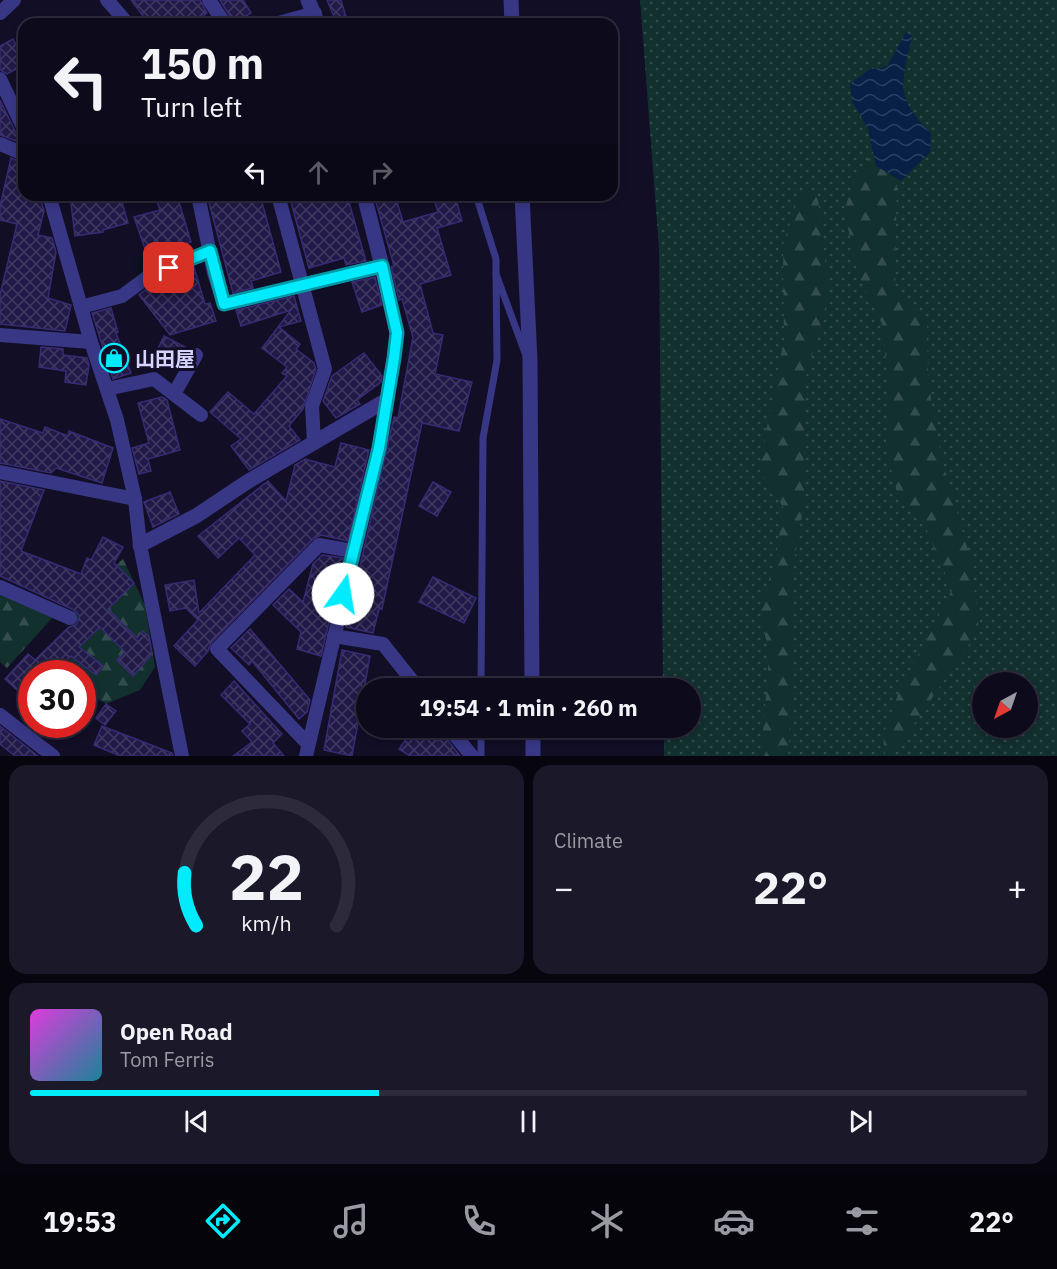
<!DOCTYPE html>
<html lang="en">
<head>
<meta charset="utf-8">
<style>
	body { margin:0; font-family:"IBM Plex Sans","Noto Sans JP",sans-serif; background:#1b1829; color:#f1f3f6; height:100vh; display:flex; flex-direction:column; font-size:22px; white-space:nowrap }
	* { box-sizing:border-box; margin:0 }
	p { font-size:20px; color:#9a9aa3 }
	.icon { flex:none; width:33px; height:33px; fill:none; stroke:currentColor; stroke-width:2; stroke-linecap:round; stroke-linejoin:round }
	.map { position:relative; height:756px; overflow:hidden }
	.sheet { display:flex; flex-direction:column; gap:9px; padding:9px; background:#07060f; flex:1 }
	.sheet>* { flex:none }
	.top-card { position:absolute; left:18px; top:18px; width:600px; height:183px; border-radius:18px; box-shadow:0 3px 9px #0003,0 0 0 2px #2d2b3b; background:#0d0a1c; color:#f1f3f6; overflow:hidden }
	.needle { width:39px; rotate:220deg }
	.fabs { position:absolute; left:972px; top:672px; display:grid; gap:12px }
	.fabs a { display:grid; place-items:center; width:66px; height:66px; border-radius:50%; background:#0d0a1c; box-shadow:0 3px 9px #0003,0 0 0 2px #2d2b3b; font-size:30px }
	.speed { position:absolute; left:18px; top:660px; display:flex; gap:12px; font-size:30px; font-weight:700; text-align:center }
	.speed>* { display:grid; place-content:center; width:78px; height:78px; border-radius:50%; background:#0d0a1c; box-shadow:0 3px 9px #0003,0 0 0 2px #2d2b3b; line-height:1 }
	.speed .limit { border:9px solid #d22; background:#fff; color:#111 }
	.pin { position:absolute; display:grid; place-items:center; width:51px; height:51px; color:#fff; margin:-26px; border-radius:12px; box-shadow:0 3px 9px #0006 }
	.me { position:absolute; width:66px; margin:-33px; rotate:13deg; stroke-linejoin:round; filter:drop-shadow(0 0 4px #0008) }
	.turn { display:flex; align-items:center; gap:21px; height:126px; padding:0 24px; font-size:27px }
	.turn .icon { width:78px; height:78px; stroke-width:2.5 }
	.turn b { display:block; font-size:42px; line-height:51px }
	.lanes { display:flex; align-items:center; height:57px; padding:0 24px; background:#0003; justify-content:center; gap:30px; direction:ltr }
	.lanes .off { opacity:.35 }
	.big { font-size:45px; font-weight:800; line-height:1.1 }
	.sheet .widget { flex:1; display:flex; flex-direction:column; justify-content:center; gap:9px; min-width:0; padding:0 21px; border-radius:18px; background:#1b1829 }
	.sheet .dial { align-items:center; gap:0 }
	.dial svg { height:156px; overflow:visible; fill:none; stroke:#2d2b3b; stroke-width:7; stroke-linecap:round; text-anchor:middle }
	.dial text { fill:#f1f3f6; stroke:none }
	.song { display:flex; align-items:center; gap:18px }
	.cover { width:72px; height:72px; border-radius:9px; background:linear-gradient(135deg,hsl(300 70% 55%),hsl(190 70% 35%)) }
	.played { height:6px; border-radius:3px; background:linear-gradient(90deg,#00ecfe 35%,#2d2b3b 35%) }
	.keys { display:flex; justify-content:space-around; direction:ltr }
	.heat { display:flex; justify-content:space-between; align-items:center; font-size:33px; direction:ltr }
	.sheet .tiles { flex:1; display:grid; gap:9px; grid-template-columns:1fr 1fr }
	.widget:last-child { grid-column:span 2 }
	.trip { position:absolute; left:356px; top:678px; width:345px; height:60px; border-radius:30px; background:#0d0a1c; box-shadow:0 3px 9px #0003,0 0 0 2px #2d2b3b; font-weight:800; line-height:60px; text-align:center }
	.tabs { display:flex; height:96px; justify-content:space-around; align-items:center; background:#05040b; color:#9a9aa3 }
	.tabs .icon { width:42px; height:42px }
	.tabs .on { color:#00ecfe }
	.tabs b { font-size:27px; color:#f1f3f6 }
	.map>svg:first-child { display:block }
</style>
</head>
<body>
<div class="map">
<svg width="1057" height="756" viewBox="0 0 1057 756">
	<defs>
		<pattern id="grass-dots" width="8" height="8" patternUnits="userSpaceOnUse" patternTransform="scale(1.5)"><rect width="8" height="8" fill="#11302e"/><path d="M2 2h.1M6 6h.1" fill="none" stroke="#334d4d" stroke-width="1.8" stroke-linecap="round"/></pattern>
		<pattern id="forest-firs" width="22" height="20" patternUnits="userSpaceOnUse" patternTransform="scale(1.5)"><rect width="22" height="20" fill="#11302e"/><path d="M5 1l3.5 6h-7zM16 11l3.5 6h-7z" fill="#334d4d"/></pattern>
		<pattern id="water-waves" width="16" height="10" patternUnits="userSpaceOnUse" patternTransform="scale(1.5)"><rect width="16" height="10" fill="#082045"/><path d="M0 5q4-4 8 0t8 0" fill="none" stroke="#2b4061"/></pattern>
		<pattern id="building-cross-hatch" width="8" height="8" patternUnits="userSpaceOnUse" patternTransform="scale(1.5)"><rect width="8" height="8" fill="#211947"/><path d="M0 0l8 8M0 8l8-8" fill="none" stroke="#403a63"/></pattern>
	</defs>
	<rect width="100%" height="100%" fill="#110e26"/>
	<path fill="url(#grass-dots)" fill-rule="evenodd" d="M640,0H1057V756H664V728H690V688H663L659,248ZM982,682H1028V728H982Z"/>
	<g fill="url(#forest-firs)">
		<polygon points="873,153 897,172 895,285 927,319 928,380 941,456 971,560 979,630 892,756 885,756 883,735 899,692 952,590 925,526 894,485 886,440 890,398 882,324 858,274 844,210 857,175"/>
		<polygon points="817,191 829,294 806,377 804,504 794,561 789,752 785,756 761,756 769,657 760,606 776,558 783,507 759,469 784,339 783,244 799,196"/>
		<polygon points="123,559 145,605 155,667 140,690 106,704 83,689 82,674 69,674 74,598"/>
		<polygon points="0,592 53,617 7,668 0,662"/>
	</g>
	<path fill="url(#water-waves)" d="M906,32L912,36C902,82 894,97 931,133L930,152L901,181L876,166L868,129L852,101L850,84L870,69L887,67Z"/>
	<g fill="url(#building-cross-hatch)" stroke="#372b74" stroke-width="1.5">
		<polygon points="131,0 200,0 207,13 192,24 149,24"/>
		<polygon points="220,0 243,0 251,13 234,23"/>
		<polygon points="327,0 341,0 348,24 337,24"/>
		<polygon points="13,39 24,60 24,65 7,74 0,70 0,46"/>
		<polygon points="0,100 16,133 24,138 24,144 0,135"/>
		<polygon points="11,158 24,163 23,197 41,201 44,211 38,235 52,238 56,252 48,298 71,305 65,331 0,324 0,295 17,224 0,220 0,206"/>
		<polygon points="70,195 120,195 128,223 103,230 103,232 75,236"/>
		<polygon points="155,195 177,195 191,242 187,243 189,250 151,266 134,217 160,210"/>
		<polygon points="207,195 260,195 281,272 251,281 253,288 233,293"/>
		<polygon points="289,195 347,195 366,261 346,265 344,258 309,268"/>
		<polygon points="374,195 395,195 403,222 438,212 434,199 455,195 462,221 437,228 451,275 420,284 433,333 443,335 435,374 472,382 459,431 422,423 382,609 379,609 373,633 346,627 394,417 398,418 413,337 402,299 399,300 391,267 394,266"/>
		<polygon points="194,267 205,304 210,303 216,321 170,335 139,295 153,284"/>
		<polygon points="375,277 382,305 362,312 352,282"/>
		<polygon points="294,296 301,321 279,327 300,344 296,349 314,363 316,369 303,409 289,426 300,440 249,470 231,446 241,439 210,412 228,392 254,414 287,376 282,373 287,367 262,348 291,310 241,326 236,310"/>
		<polygon points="111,308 118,332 116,333 131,373 113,379 92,313"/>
		<polygon points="164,336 189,349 179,367 155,355"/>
		<polygon points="41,347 63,349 63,355 87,358 89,365 86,385 65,382 66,371 39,367"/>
		<polygon points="364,353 382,376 381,382 357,400 360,404 336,418 323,401 332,376"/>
		<polygon points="162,397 167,400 180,450 148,459 151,471 139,474 132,448 149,443 138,403"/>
		<polygon points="0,419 43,433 45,427 68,436 69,431 113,448 102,483 56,468 51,473 0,463"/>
		<polygon points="341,443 369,450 348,541 321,535 313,539 211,643 208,651 195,666 174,646 198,620 186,608 170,611 165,585 194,580 199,613 255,555 239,538 218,558 198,536 268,481 286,501 295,465 305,459 335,467"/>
		<polygon points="0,481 44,490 21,551 81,574 87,558 91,560 103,537 123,547 114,563 134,583 108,609 137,638 143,631 149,637 152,654 133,676 117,660 125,652 100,627 79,647 103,666 96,675 71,656 53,674 32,674 32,704 5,679 28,654 35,660 69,627 76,625 80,616 74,610 0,576"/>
		<polygon points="433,482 451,492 437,516 419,506"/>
		<polygon points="170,492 179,514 153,527 144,502"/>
		<polygon points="322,555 344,558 321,656 297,649 301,632 273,605 289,589 303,602 313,564"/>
		<polygon points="433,577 476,598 464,623 419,602"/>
		<polygon points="250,629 310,700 307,712 299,719 252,661 249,665 231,648"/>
		<polygon points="342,650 370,656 352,756 324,750"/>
		<polygon points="234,681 282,734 273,743 284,756 233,756 252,742 242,731 250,724 221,695"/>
		<polygon points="106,704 116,711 105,725 96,718"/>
		<polygon points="0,726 38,756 15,756 0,744"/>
		<polygon points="102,726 172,753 173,756 120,756 94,745"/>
		<polygon points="414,728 419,728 438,741 443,734 460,756 410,756 399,749"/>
	</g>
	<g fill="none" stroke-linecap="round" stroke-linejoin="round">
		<g stroke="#383786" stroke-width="7">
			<polyline points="476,195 496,259 496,274 525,353"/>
			<polyline points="481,688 483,438 497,360 496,274"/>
			<polyline points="481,756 481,728"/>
		</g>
		<g stroke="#383786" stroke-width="14">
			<polyline points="107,0 128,24"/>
			<polyline points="209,0 225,24"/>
			<polyline points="0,13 14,0"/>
			<polyline points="275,24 315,13"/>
			<polyline points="0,79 24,129"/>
			<polyline points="0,144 24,154"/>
			<polyline points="49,195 91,342 117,420 135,499 140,545 182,756"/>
			<polyline points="198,195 214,273 224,304 382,266 397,333 394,358 379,448 306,756"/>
			<polyline points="278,195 325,369 312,406 314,443"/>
			<polyline points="81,307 122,296 149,276 210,251"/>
			<polyline points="0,335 91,342"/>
			<polyline points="107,389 154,379 201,415"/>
			<polyline points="174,394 196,355"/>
			<polyline points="0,472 135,499"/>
			<polyline points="0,587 70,618"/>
			<polyline points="334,636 383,644 418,688"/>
			<polyline points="0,715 53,756"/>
			<polyline points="449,728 472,756"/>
			<polyline points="308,744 217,649 319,545 353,551"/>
		</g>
		<g stroke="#383786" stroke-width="15">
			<polyline points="308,0 318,24"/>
			<polyline points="511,0 512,24"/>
			<polyline points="364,195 382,266"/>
			<polyline points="522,195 530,360 532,688"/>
			<polyline points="140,545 196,516 247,482 385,401"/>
			<polyline points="533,756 533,728"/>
		</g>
	</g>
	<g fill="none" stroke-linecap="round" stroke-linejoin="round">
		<g stroke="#0099a5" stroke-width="15">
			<polyline id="route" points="169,268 210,251 224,304 382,266 397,333 394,358 379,448 343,594"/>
		</g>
		<use href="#route" stroke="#00ecfe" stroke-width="10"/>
	</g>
	<defs>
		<g id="shop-ring" transform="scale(1.5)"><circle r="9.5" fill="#110e26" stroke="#00ecfe" stroke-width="1.5"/><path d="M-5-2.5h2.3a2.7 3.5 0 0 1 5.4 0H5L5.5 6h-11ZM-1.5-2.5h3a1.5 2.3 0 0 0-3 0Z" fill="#00ecfe"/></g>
	</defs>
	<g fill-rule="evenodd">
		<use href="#shop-ring" x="114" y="358"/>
	</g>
	<g text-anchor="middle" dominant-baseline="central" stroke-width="6" stroke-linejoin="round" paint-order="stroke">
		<g font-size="20" font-weight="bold" fill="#d7d3ff" stroke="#110e26" text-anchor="start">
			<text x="135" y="358">山田屋</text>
		</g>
	</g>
</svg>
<div class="fabs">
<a><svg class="needle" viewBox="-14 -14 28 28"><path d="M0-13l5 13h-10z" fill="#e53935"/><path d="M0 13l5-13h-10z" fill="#9a9aa3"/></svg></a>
</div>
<div class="speed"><div class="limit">30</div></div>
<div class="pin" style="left:169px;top:268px;background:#d93025"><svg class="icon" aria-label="arrive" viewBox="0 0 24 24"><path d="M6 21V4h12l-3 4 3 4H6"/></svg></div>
<svg class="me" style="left:343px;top:594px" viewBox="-20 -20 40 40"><circle r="19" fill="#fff"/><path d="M0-13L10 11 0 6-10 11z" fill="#00ecfe"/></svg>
<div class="trip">19:54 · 1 min · 260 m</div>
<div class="top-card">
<div class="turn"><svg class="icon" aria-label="left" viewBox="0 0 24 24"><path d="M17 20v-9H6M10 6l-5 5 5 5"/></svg><div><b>150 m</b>Turn left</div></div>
<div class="lanes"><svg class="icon" aria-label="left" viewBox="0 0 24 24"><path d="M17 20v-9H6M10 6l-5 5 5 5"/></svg><svg class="icon off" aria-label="ahead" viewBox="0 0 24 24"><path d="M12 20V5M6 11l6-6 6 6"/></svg><svg class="icon off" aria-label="right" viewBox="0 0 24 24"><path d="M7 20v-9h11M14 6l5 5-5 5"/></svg></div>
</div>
</div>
<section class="sheet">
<div class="tiles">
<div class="widget dial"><svg viewBox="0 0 100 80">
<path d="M14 69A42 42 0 1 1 86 69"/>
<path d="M14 69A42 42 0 0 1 8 42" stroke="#00ecfe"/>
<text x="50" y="56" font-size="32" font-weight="700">22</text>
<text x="50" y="72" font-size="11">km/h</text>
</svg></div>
<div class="widget"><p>Climate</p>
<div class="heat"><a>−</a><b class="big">22°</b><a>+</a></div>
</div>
<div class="widget">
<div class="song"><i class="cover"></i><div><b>Open Road</b><p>Tom Ferris</p></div></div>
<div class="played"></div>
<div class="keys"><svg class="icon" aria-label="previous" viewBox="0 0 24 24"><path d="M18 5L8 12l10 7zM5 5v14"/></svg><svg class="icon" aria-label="pause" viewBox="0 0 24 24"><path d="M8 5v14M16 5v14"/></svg><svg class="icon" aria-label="next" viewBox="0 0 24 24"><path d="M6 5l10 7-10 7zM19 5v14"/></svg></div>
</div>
</div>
</section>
<nav class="tabs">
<b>19:53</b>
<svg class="icon on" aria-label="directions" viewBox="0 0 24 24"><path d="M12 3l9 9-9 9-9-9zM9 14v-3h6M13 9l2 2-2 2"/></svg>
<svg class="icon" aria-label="music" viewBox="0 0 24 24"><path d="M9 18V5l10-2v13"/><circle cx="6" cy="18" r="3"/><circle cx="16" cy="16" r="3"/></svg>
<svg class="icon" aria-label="phone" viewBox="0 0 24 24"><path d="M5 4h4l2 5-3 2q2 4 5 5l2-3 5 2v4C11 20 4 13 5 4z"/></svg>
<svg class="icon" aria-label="climate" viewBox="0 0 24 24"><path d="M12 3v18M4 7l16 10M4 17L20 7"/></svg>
<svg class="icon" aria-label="car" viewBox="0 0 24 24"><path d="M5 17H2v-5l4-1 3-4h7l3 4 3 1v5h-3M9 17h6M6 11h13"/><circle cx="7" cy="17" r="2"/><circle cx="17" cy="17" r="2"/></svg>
<svg class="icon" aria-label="filters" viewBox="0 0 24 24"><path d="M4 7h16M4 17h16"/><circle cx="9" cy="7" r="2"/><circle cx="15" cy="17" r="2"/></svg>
<b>22°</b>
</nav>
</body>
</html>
